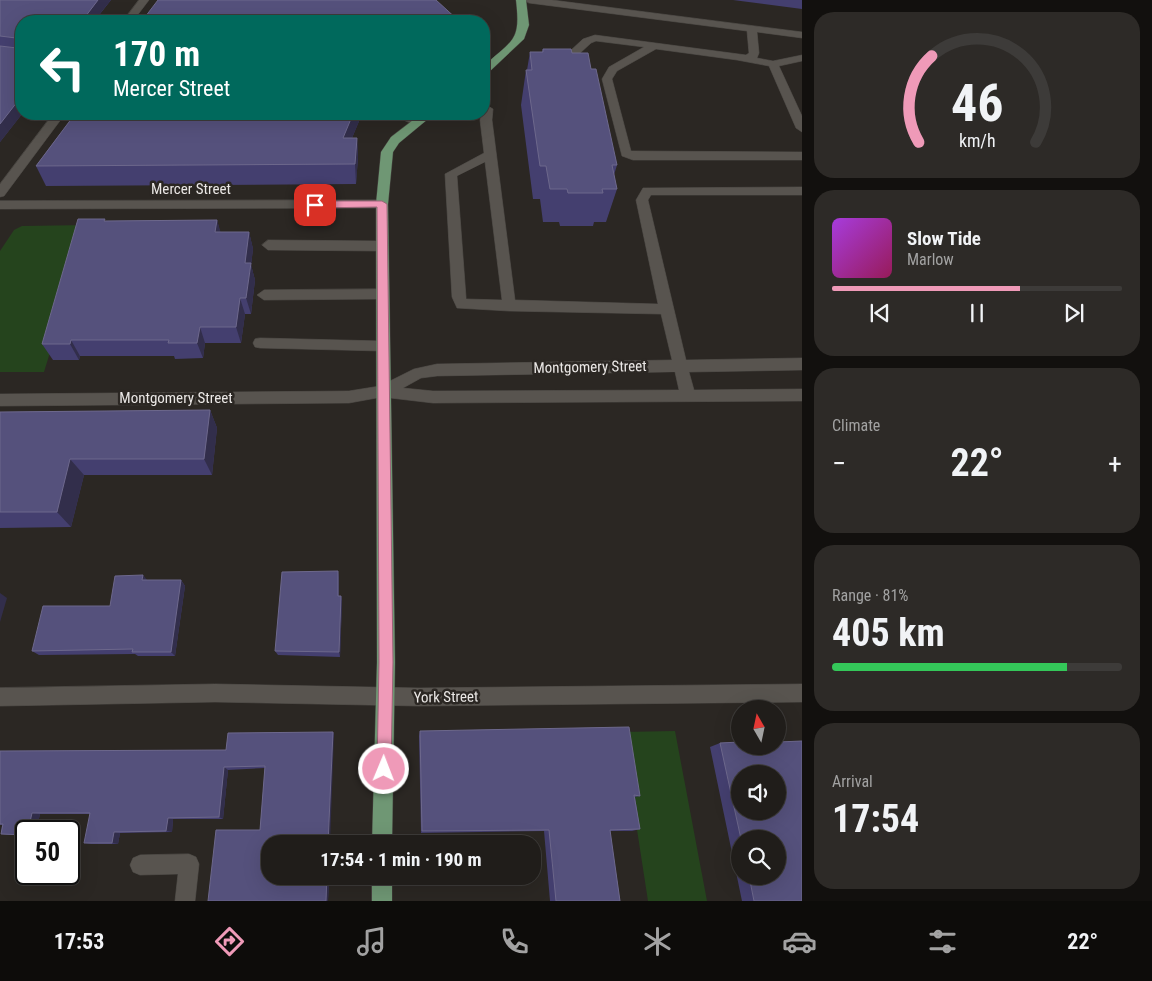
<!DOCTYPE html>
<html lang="en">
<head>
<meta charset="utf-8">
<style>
	body { margin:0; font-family:"Roboto Condensed",sans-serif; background:#2d2a27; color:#f1f3f6; height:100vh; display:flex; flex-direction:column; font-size:19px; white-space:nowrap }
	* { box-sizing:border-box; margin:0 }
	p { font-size:16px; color:#a2a2a2 }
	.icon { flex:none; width:28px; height:28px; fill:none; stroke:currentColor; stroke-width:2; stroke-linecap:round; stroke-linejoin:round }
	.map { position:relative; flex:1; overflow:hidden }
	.side { display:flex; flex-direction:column; gap:12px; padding:12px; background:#12100e; width:350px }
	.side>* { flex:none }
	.hud { position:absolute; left:15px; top:15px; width:475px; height:105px; border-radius:20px; box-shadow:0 5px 20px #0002,0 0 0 1px #3d3b39; background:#00695c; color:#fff; overflow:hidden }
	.needle { width:32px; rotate:351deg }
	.tools { position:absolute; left:731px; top:700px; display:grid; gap:10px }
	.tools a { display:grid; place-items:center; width:55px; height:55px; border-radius:50%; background:#201d1a; box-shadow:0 5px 20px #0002,0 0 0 1px #3d3b39; font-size:25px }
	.speed { position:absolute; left:15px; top:820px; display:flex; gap:10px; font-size:25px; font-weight:700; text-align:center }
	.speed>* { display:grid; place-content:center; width:65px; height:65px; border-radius:50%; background:#201d1a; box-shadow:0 5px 20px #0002,0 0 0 1px #3d3b39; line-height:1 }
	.speed .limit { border:2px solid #111; border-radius:8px; background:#fff; color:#111 }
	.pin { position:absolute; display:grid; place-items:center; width:42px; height:42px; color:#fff; margin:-21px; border-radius:10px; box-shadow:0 2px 8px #0006 }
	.me { position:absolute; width:55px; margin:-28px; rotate:1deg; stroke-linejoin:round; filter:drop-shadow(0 0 4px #0008) }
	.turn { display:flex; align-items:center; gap:18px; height:105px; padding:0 15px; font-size:22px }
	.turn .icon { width:65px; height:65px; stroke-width:2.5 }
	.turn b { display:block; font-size:35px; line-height:42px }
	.big { font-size:38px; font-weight:700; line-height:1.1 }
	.side .card { flex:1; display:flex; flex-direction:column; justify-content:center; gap:8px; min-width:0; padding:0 18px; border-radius:20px; background:#2d2a27 }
	.side .dial { align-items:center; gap:0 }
	.dial svg { height:130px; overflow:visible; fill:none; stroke:#3d3b39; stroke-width:7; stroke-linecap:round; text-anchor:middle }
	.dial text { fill:#f1f3f6; stroke:none }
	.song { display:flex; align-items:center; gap:15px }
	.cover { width:60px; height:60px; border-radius:8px; background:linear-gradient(135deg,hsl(280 70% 55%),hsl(330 70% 35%)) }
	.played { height:5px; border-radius:2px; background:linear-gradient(90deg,#ef9ab8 65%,#3d3b39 65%) }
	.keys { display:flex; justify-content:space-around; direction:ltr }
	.heat { display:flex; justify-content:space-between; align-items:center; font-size:28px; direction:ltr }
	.charge { height:8px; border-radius:4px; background:linear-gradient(90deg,#34c759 81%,#3d3b39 0) }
	.trip { position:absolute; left:261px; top:835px; width:280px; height:50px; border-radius:20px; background:#201d1a; box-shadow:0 5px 20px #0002,0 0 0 1px #3d3b39; font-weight:700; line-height:50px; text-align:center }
	.tab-bar { display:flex; height:80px; justify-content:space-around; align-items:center; background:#0d0c0a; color:#a2a2a2 }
	.tab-bar .icon { width:35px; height:35px }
	.tab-bar .on { color:#ef9ab8 }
	.tab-bar b { font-size:22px; color:#f1f3f6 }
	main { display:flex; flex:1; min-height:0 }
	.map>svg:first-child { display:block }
</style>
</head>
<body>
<main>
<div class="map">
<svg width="802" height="901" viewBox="0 0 802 901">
	<rect width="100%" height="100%" fill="#2b2723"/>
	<g fill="#25441d">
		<polygon points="89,225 44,372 0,372 0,251 14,230 22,226"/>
		<polygon points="675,731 707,901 648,901 622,732"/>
	</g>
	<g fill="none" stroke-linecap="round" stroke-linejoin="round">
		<g stroke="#474440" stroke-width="1">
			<g id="minor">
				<polygon points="139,0 149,0 133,21 123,21"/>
				<polygon points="524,0 552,0 802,32 802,38 757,32 759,53 757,58 773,61 802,55 802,61 779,66 802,116 802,132 796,128 769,66 737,60 656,49 617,71 612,79 631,151 802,152 802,160 633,160 622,156 602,79 609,67 644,47 596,41 591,43 564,68 556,68 556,64 583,39 595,35 746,55 749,53 747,31 529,3"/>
				<path d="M488,106L493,109L492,120L515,300L658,304L636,200L643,188L802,187V195H651L648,200L686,360L802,358V370L689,372L694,390L802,389V401L433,403L382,397L349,403L0,406V394L349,391L380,386L414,369L437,364L672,360L661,314L509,311L457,308L452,297L445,174L484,153L480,120L484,107ZM485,162L502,300L466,299V297L457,176ZM675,372L679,390L433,391L403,388L421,378L437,376Z"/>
				<polygon points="53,114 65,114 4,196 0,197 0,184"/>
				<polygon points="390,114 406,114 424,122 418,126"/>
				<polygon points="382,200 388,204 382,208 0,209 0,201"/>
				<polygon points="268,240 382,241 388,246 382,251 268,250 262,245"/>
				<polygon points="382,289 389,294 382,299 264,300 257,295 264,290"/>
				<polygon points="260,338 382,341 387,342 389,346 387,350 382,351 260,348 255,347 253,343 255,339"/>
				<polygon points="215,684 419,688 802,684 802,702 419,706 215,702 0,706 0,688"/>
				<polygon points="189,854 196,857 199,864 195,901 175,901 178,874 140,875 133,872 130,865 133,858 140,855"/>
			</g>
		</g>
		<g stroke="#474440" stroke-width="1">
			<g id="major">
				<path d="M516,0H526L529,25L524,39L488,73L484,74V66C513,39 521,42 516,0Z"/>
				<polygon points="421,114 434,114 399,143 393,152 388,204 395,662 392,844 372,844 377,662 376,204 381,152 391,137"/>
				<rect x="372" y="876" width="20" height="25"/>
			</g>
		</g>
		<use href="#minor" fill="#58544f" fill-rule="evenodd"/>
		<use href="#major" fill="#6f9774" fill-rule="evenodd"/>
	</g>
	<g fill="#443f6f" fill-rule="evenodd">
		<polygon points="0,0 111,0 21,114 22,114 0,142"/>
		<polygon points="733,0 802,0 802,9"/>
		<polygon points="543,49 572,53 591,69 617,165 614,175 617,189 606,222 594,222 593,226 560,226 559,222 543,222 540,199 533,199 521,105 526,70 527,70 530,52 542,52"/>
		<polygon points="75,114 362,114 352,138 357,138 358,157 356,184 46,186 36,166"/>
		<polygon points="217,220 220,232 249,232 253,249 251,265 255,280 251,314 245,314 241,343 205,343 203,358 175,359 174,356 80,356 79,360 53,360 42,344 106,221"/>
		<polygon points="210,410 217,428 212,475 84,475 71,527 0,528 0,412"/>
		<polygon points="339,577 339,596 341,596 342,601 340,657 278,655 275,651"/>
		<polygon points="147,580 181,580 185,586 175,656 138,656 135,654 39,655 32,651 110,606"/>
		<polygon points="420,731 640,796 635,797 640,829 632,831 610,831 620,901 550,901 544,831 421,833 419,736"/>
		<polygon points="333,732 334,735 270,876 329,876 328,901 208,901 260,830 265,768 228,770 223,819 173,819 172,832 120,833 118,844 91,844 84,843 90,814 40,814 36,831 26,831 26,836 1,834 2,825 0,825 0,751 226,750"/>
		<path d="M802,741V901H742L710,747L720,743L740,742V746H778V742ZM740,774H778V811H740ZM740,839H778V876H740Z"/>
	</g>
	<g fill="#322e4b">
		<polygon points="98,0 111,0 94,21 82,21"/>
		<polygon points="21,97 21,114 22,114 0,142 0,124"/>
		<polygon points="353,114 362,114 344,157 343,138"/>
		<polygon points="357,138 358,157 356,184 355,164"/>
		<polygon points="217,220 222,237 215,232"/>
		<polygon points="249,232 253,249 251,265 255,280 251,314 246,298 245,263"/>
		<polygon points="240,298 245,314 241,343 236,327"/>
		<polygon points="200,327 205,343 203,358 197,343"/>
		<polygon points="71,340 80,356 79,360 70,344"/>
		<polygon points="210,410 217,428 212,475 204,459"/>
		<polygon points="70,459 84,475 71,527 57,512"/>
		<polygon points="338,571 339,577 339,601 338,596"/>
		<polygon points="143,575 148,581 142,580"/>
		<polygon points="181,580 185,586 175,656 171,652"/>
		<polygon points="0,593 7,598 0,622"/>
		<polygon points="341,596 342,601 340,657 339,652"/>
		<polygon points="333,732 334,735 330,844 328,844"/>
		<polygon points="224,767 228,770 223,819 219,817"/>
		<polygon points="32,813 40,814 36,831 28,831"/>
		<polygon points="168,818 173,819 172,832 166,831"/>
		<polygon points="114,832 120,833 118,844 112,843"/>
		<polygon points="327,876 329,876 328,901 326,901"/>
	</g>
	<g fill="#55517c" stroke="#6d688c" fill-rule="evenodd">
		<polygon points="0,0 98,0 82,21 21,21 21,97 0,124 0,46 17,48 16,38 0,36"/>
		<polygon points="158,0 436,0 459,21 142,21"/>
		<polygon points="543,49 571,49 572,53 588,53 591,69 596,69 617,165 612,165 617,189 602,189 603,193 568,193 567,189 550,189 546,166 540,166 526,70 532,70 530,52 543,52"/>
		<polygon points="75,114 353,114 343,138 357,138 355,164 36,166"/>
		<polygon points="78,219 105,219 104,221 217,220 215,232 249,232 245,263 251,263 246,298 240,298 236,327 200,327 197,343 168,343 169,340 71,340 70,344 42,344"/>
		<polygon points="210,410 204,459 70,459 57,512 0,512 0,412"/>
		<polygon points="338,571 338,596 341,596 339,652 275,651 282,572"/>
		<polygon points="143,575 142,580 181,580 171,652 132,652 133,649 32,651 43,606 110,606 115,576"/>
		<polygon points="629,727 640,796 634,795 640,829 610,830 620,901 556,901 549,830 422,831 420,731"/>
		<polygon points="333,732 328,844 270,844 270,876 327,876 326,901 208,901 216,830 260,830 265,766 224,767 219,817 168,818 166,831 114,832 112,843 84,843 90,813 32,813 28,831 26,831 26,835 1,834 3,824 0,824 0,751 226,750 228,733"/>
		<path d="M802,741V901H754L749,876H778V839H741L720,743L740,742V746H778V742ZM740,774H778V811H740Z"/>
	</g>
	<polygon fill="#ef9ab8" stroke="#9b6478" points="315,201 382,201 387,204 393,662 391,769 389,774 384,776 379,774 377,769 379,662 377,207 315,208 311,205"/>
	<g text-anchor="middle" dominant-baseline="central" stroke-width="5" stroke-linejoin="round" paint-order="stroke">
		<g font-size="15" fill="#eae7e5" stroke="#2b2723">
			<text x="191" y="189">Mercer Street</text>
			<text transform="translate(590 367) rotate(-1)">Montgomery Street</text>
			<text x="176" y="398">Montgomery Street</text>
			<text transform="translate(446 697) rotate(-1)">York Street</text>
		</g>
	</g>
</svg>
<div class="tools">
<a><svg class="needle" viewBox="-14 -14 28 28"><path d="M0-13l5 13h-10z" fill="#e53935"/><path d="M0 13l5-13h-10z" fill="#a2a2a2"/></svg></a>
<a><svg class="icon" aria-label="sound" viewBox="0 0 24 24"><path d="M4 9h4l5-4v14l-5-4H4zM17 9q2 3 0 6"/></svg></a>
<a><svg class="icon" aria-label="search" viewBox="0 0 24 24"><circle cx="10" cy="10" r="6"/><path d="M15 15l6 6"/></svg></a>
</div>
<div class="speed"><div class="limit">50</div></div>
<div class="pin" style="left:315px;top:205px;background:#d93025"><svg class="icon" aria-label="arrive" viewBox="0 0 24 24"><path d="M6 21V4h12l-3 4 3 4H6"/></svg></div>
<svg class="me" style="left:384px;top:769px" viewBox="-20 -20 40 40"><circle r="17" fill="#ef9ab8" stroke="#fff" stroke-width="3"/><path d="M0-11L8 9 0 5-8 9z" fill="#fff"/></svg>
<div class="trip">17:54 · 1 min · 190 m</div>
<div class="hud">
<div class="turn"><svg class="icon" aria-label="left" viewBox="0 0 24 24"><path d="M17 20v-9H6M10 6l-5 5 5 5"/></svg><div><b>170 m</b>Mercer Street</div></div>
</div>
</div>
<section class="side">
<div class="card dial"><svg viewBox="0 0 100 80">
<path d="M14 69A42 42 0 1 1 86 69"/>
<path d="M14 69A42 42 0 0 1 22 16" stroke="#ef9ab8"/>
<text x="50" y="56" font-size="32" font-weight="700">46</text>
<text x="50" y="72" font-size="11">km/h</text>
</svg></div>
<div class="card">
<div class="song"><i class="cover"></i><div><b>Slow Tide</b><p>Marlow</p></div></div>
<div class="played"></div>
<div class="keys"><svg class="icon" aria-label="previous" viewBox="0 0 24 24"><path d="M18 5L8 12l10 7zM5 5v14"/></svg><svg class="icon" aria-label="pause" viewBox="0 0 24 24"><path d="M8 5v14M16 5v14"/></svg><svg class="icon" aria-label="next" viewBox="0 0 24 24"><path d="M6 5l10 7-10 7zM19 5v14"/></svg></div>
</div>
<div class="card"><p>Climate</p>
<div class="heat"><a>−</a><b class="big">22°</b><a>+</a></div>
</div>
<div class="card"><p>Range · 81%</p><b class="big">405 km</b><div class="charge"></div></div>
<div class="card"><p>Arrival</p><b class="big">17:54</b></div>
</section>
</main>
<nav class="tab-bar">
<b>17:53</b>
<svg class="icon on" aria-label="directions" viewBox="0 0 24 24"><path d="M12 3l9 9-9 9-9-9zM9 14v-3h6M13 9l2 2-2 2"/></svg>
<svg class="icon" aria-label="music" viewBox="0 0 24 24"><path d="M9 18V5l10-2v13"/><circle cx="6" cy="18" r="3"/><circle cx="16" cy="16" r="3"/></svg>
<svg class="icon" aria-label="phone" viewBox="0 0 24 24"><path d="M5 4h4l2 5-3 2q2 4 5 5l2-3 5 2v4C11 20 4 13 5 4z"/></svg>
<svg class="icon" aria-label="climate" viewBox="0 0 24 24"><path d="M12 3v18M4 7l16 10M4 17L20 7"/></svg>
<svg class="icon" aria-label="car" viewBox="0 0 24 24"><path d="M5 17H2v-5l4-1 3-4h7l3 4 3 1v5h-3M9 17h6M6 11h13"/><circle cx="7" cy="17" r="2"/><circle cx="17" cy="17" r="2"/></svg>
<svg class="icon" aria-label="filters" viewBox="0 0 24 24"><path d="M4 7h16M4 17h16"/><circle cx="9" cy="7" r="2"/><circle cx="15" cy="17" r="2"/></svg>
<b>22°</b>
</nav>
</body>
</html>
